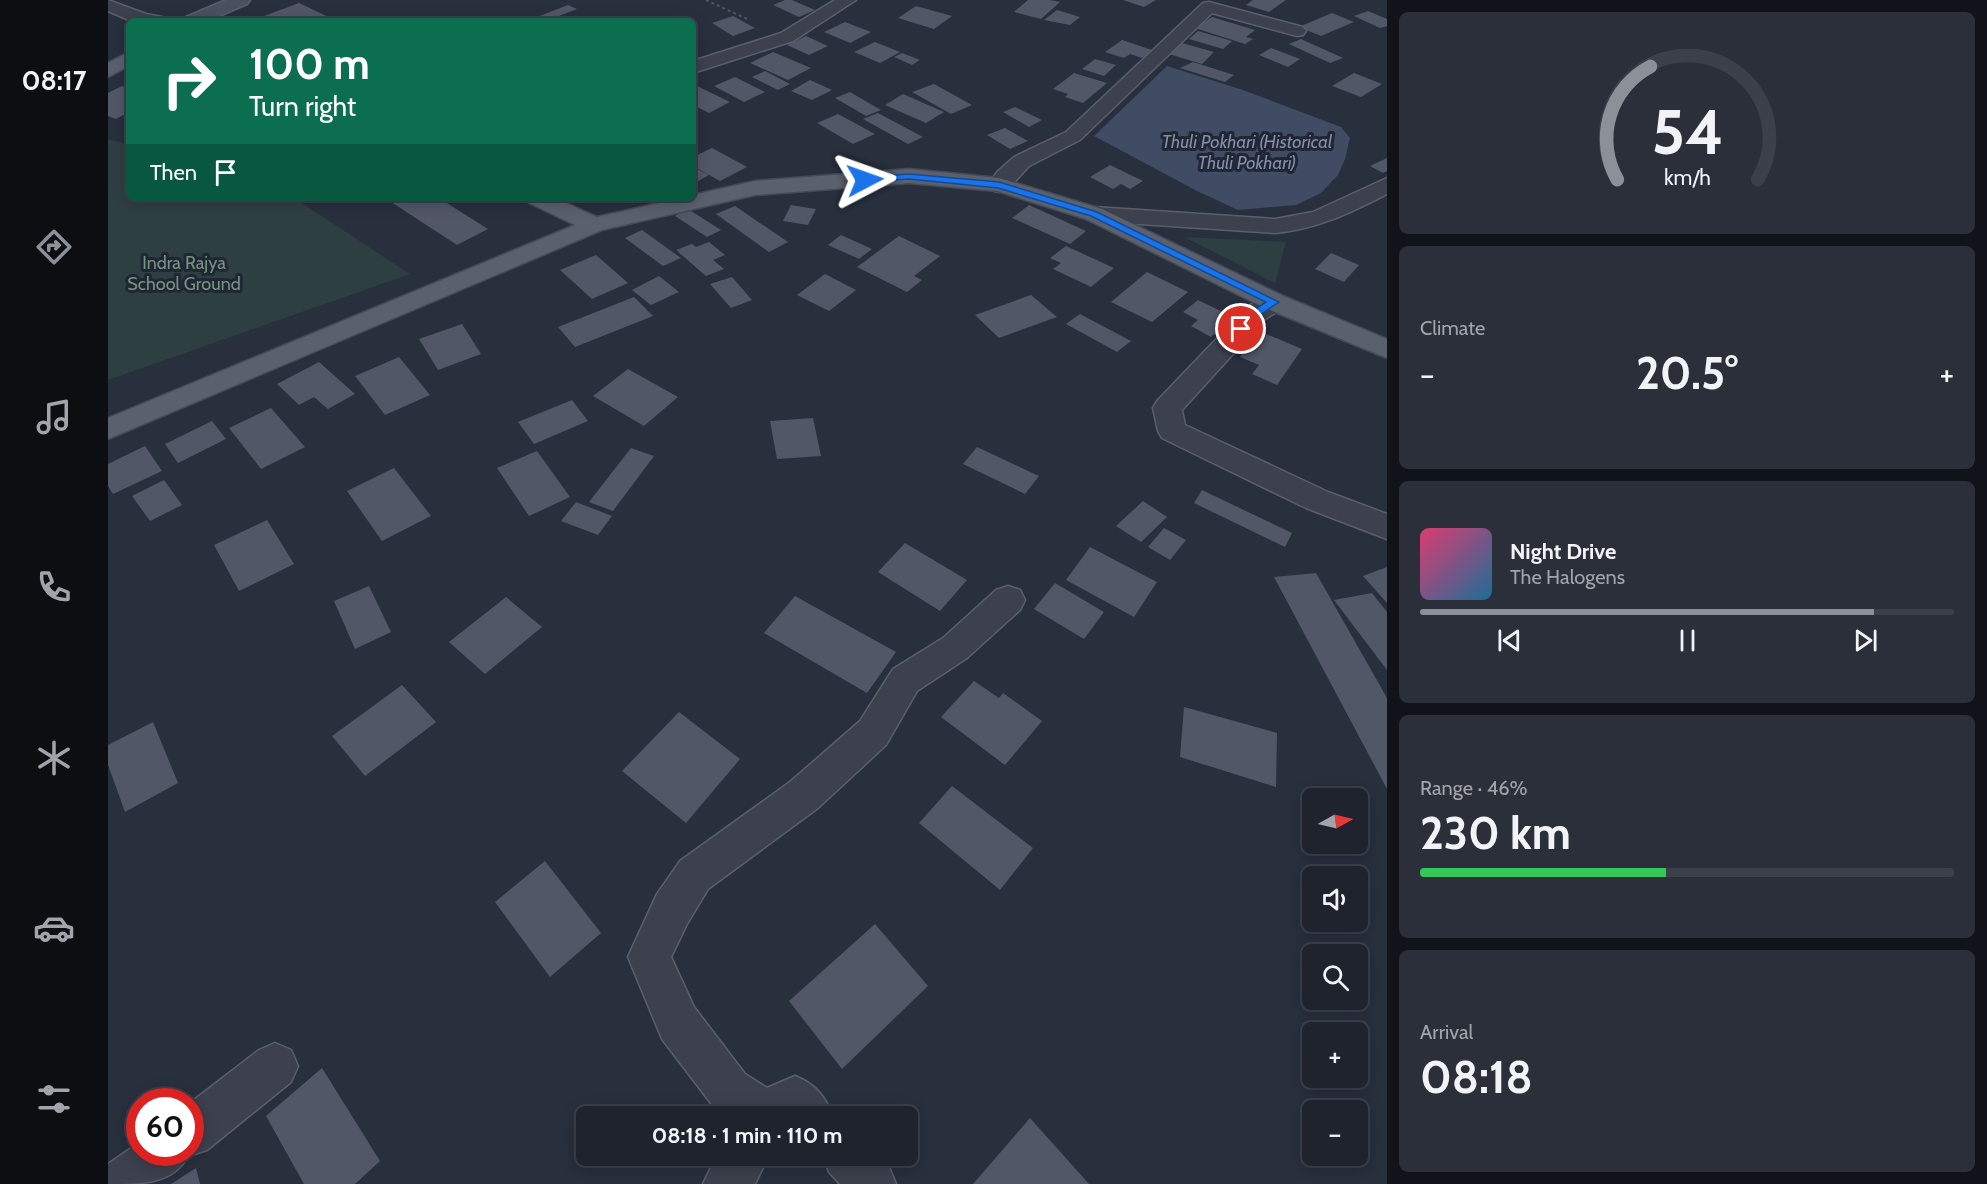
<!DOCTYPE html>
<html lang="en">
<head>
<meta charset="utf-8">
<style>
	body { margin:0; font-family:Cabin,sans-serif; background:#2b2f3a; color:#f1f3f6; height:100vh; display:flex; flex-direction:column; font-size:22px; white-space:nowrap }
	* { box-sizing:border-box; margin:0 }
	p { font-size:20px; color:#a1a4aa }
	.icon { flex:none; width:33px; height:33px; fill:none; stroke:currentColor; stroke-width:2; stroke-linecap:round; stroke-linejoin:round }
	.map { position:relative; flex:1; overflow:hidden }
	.drawer { display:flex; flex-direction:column; gap:12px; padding:12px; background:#101319; width:600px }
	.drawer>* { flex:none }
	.banner { position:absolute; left:18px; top:18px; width:570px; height:183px; border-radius:9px; box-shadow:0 3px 15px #0003,0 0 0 2px #3c404a; background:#0b6e4f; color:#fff; overflow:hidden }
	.needle { width:39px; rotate:82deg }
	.tools { position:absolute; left:1194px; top:788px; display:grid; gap:12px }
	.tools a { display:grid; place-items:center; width:66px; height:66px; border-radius:9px; background:#1e232e; box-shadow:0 3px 15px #0003,0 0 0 2px #3c404a; font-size:30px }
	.speed { position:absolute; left:18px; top:1088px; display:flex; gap:12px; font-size:30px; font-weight:700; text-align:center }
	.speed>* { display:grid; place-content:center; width:78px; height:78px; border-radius:50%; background:#1e232e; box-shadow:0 3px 15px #0003,0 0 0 2px #3c404a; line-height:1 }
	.speed .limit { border:9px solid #d22; background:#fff; color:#111 }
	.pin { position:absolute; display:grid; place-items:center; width:51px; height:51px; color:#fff; margin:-26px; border:3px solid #fff; border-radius:50%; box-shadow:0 2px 6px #0007 }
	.me { position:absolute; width:66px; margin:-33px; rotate:86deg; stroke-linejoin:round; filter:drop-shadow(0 0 4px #0008) }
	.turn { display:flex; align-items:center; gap:21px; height:126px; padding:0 24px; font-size:27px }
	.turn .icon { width:78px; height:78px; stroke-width:2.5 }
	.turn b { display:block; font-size:42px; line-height:51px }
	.then { display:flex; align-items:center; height:57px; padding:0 24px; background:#0003; gap:12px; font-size:22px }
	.big { font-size:45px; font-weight:800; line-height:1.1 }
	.drawer .widget { flex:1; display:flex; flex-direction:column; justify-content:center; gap:9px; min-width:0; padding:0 21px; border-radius:9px; background:#2b2f3a }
	.drawer .dial { align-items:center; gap:0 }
	.dial svg { height:156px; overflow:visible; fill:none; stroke:#3c404a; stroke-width:7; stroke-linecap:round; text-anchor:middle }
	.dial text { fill:#f1f3f6; stroke:none }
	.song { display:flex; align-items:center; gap:18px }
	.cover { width:72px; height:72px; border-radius:9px; background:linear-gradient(135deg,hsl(340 70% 55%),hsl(200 70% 35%)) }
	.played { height:6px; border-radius:3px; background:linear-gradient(90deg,#8c9099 85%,#3c404a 85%) }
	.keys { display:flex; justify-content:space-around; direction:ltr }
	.heat { display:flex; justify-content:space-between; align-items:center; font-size:33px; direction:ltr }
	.charge { height:9px; border-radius:4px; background:linear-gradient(90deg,#34c759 46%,#3c404a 0) }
	.trip { position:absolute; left:468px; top:1106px; width:342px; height:60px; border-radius:9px; background:#1e232e; box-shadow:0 3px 15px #0003,0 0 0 2px #3c404a; font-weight:800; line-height:60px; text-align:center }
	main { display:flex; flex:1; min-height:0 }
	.tab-bar { display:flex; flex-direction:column; width:108px; justify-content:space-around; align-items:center; background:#0c0e12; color:#a1a4aa }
	.tab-bar .icon { width:42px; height:42px }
	.tab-bar .selected { color:#8c9099 }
	.tab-bar b { font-size:27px; color:#f1f3f6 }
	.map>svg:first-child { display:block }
</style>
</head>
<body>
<main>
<nav class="tab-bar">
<b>08:17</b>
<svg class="icon selected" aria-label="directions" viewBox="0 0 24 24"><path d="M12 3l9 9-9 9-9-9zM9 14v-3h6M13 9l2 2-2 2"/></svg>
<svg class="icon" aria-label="music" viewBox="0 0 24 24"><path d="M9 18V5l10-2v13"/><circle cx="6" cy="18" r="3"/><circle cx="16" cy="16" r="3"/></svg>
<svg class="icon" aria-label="phone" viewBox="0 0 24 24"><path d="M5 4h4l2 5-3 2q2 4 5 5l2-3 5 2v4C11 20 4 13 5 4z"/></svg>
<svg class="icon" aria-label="climate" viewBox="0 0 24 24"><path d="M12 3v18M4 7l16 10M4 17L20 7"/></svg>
<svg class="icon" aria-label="car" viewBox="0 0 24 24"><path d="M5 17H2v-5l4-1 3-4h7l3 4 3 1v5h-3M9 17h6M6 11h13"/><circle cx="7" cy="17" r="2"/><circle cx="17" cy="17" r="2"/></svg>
<svg class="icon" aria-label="filters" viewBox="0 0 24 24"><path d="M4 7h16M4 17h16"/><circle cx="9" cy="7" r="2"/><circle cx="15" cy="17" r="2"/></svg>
</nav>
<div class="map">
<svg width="1279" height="1184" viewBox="0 0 1279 1184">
	<rect width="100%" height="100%" fill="#282f3d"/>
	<g fill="#2e3f42">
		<polygon points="0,139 21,145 21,198 186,198 302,274 0,380"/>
		<polygon points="1076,237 1178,242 1167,283"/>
	</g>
	<polygon fill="#404b64" points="1059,66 1135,90 1233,127 1242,138 1237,159 1230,175 1213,193 1188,205 1130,210 1089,191 986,136"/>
	<g fill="#525768">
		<polygon points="677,0 684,0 707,10 691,17 665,5"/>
		<polygon points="920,0 942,0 952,2 933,19 906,12"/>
		<polygon points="1015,0 1048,0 1036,7"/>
		<polygon points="1145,0 1178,0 1161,12 1138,5"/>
		<polygon points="191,3 229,21 167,21 156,16"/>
		<polygon points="460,5 469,9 438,21 429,17"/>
		<polygon points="808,6 844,16 826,29 790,18"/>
		<polygon points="949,10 972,17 962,25 936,20"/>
		<polygon points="1260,11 1279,19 1279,26 1272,28 1246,16"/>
		<polygon points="1224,13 1246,22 1213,36 1191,27"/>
		<polygon points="625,16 647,28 625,36 604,23"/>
		<polygon points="1104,17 1147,30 1138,37 1145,39 1137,44 1087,28"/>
		<polygon points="737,22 763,32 742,43 716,32"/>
		<polygon points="1090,31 1124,41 1115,49 1081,39"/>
		<polygon points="698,36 720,46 701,55 679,45"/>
		<polygon points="1193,39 1235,58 1222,63 1181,44"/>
		<polygon points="1014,40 1044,50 1034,58 1022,54 1016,58 997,52"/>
		<polygon points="1067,41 1106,52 1094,64 1054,52"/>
		<polygon points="767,42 792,52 772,63 746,52"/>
		<polygon points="1163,48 1192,59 1180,67 1151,55"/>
		<polygon points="665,52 703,68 680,80 642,63"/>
		<polygon points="794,53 812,60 804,65 786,57"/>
		<polygon points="987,59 1008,65 996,76 974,69"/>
		<polygon points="1085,62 1126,75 1117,82 1072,68"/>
		<polygon points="657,71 682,84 670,90 644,77"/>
		<polygon points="966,73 999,83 975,103 957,97 960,94 945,89"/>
		<polygon points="1246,73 1274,84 1253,97 1224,86"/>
		<polygon points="627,77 657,92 636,102 606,86"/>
		<polygon points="702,80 724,90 704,100 683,91"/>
		<polygon points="826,84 864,105 843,114 804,92"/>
		<polygon points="14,86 21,88 21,112 8,119 0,116 0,93"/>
		<polygon points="589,86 622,102 601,113 585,105 585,88"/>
		<polygon points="742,92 773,110 758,116 727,98"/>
		<polygon points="795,94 836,112 818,123 777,105"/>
		<polygon points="907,107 934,120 921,127 895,112"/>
		<polygon points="770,113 815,137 800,144 755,119"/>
		<polygon points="730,114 767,134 745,144 709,123"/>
		<polygon points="897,128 920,141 902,149 879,135"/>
		<polygon points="1118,132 1136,139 1125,147 1107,140"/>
		<polygon points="604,148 639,167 612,181 585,166 585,157"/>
		<polygon points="1279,158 1279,171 1275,173 1262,166"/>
		<polygon points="1002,165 1035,181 1022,189 1013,184 1005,189 982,177"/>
		<polygon points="585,167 601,175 585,184"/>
		<polygon points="277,198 331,198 380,229 349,245"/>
		<polygon points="683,205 708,209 700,225 675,221"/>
		<polygon points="921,205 978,231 962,244 904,218"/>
		<polygon points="627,206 680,242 661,252 608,214"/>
		<polygon points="580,209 613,230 599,237 567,216"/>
		<polygon points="534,230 573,258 555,266 517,238"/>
		<polygon points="733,235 764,249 751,259 720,245"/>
		<polygon points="791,236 832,256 806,276 814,280 799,292 749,267"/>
		<polygon points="601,242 617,255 605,260 616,269 598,276 568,250 584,244 588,247"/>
		<polygon points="958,246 1006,268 983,287 945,269 953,263 942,258"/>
		<polygon points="1223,253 1251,265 1236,282 1207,269"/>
		<polygon points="488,255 520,283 484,299 452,270"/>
		<polygon points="1039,272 1080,292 1044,322 1003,302"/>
		<polygon points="717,274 748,290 721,311 689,295"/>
		<polygon points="551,276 571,292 543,305 524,290"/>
		<polygon points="624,277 644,300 623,308 602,284"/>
		<polygon points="923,295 949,317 891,338 867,315"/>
		<polygon points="526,297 545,316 467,347 450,327"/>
		<polygon points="1090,300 1125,317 1103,337 1083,326 1090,320 1075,312"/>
		<polygon points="972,314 1023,341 1009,352 958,324"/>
		<polygon points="354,324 373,354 330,370 311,339"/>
		<polygon points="1151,331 1194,349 1169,385 1144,374 1151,365 1132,357"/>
		<polygon points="291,357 322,395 277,415 247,376"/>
		<polygon points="211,362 247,394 220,409 206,397 191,405 169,384"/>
		<polygon points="520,369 570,397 536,426 485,396"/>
		<polygon points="464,400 480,421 426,444 410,422"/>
		<polygon points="163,408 197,447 153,469 121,428"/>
		<polygon points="705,418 713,456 669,459 662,421"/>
		<polygon points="104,421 118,439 70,463 57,444"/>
		<polygon points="37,446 54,471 5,494 0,486 0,464"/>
		<polygon points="869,447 931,476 917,494 855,464"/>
		<polygon points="523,448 546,456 505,511 481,502"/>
		<polygon points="429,451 462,497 421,516 389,468"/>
		<polygon points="286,468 323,516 274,541 239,491"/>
		<polygon points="56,480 74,505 42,521 24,496"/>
		<polygon points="1094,490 1184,533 1177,547 1086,503"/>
		<polygon points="1035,501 1059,517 1033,542 1008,526"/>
		<polygon points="468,502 504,516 490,535 453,521"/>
		<polygon points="159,520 186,564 131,591 106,545"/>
		<polygon points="1056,528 1078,540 1062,560 1040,547"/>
		<polygon points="797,543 859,580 832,611 770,572"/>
		<polygon points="982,547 1049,582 1026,617 958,580"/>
		<polygon points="1279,567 1279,603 1255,576"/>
		<polygon points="1208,573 1279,698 1279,789 1166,577"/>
		<polygon points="947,583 996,612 976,639 926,609"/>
		<polygon points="261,586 283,632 247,649 226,601"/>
		<polygon points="1264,593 1279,612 1279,670 1226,600"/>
		<polygon points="687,596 788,652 759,693 656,633"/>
		<polygon points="398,597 434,627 377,674 341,642"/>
		<polygon points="866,681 891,698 895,693 934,721 897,765 833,717"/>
		<polygon points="294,685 328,722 257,776 224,736"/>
		<polygon points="1076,707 1169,733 1168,787 1072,757"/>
		<polygon points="571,712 632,759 578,823 514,771"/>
		<polygon points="45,722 70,783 17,812 0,765 0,745"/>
		<polygon points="844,786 925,848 892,890 811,823"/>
		<polygon points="437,861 493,933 442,977 387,902"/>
		<polygon points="767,924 820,986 734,1069 681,1001"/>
		<polygon points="214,1068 272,1161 247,1184 196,1184 158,1116"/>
		<polygon points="922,1118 981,1184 865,1184"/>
		<polygon points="88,1168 92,1184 63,1184"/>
	</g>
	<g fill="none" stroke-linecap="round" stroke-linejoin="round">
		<g stroke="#5a5f6b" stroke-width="3">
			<g id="street">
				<polygon points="0,0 38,14 54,17 57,21 23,21 0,11"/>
				<polygon points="727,0 748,0 685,41 585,73 585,61 673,33"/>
				<polygon points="1101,2 1195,27 1198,31 1195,35 1189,36 1104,13 972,140 921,166 899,190 891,192 883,190 880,185 889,172 906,157 958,132 1095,3"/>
				<path d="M1279,178V194C1242,213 1209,229 1167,233L986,221L978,219L975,214L978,209L986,207L1167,219L1205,212Z"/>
				<polygon points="1166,294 1175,296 1179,302 1175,308 1157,319 1074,410 1077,425 1220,492 1279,514 1279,539 1198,508 1054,438 1050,431 1045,408 1049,401 1139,307 1157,296"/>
				<path d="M900,586L912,590L917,600L912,610L859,658L809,691L778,745L710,808L600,889L579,924L563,957L586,1007L637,1074L659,1088L687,1076C707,1084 717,1096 725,1116H619L605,1106L554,1039L520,957L549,894L572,861L682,782L752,721L785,669L835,638L888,590Z"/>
				<path d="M167,1043L183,1050L190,1066L183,1082L99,1150L80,1156C65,1184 34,1184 0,1184V1164L32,1142V1152H82V1103L151,1050Z"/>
				<polygon points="609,1155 661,1155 647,1184 595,1184"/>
				<polygon points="714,1155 770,1155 781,1167 788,1184 732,1184 721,1172"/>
			</g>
		</g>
		<g stroke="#5a5f6b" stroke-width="3">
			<polygon id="secondary" points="118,0 142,0 139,4 99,21 75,21 78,17"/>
		</g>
		<g stroke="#454a57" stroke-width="3">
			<g id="primary">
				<polygon points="21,52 21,66 0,77 0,63"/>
				<polygon points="801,169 891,178 994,209 1175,296 1279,339 1279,358 1157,308 978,219 889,191 801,183 647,195 494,230 0,439 0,418 467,225 421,203 418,198 447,198 489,217 574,198 585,198 585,195 647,181"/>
			</g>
		</g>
		<polyline stroke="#4c5a5f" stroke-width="2" stroke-dasharray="3 3" stroke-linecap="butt" points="598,0 641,20"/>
		<use href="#street" fill="#3c414d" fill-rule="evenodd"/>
		<use href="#secondary" fill="#4a5060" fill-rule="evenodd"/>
		<use href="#primary" fill="#5a606d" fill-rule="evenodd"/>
	</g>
	<polygon fill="#1a73e8" stroke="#114b97" stroke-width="1.5" points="801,174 891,182 989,212 1171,302 1152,315 1137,331 1129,331 1129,326 1144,311 1158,302 983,216 890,188 801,179 757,182 752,180 757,177"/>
	<g text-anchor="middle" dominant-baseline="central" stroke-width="6" stroke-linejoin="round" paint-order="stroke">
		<g font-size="18" font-style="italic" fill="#838fac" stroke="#212633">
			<text x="1139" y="142">Thuli Pokhari (Historical<tspan x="1139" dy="21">Thuli Pokhari)</tspan></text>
		</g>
		<g font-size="18" fill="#72967f" stroke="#212633">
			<text x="76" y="263">Indra Rajya<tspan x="76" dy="21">School Ground</tspan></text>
		</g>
	</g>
</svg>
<div class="tools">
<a><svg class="needle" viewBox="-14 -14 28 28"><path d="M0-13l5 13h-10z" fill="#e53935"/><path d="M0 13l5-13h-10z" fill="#a1a4aa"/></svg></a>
<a><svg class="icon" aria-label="sound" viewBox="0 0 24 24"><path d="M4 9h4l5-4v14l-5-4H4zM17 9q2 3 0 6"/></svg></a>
<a><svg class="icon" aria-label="search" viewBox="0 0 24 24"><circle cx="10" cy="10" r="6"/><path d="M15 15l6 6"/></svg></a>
<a>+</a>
<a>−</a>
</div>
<div class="speed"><div class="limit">60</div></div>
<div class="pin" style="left:1133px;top:329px;background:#d93025"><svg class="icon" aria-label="arrive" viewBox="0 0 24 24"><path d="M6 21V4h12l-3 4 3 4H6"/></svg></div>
<svg class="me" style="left:757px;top:180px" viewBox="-20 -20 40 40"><path d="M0-17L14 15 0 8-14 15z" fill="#1a73e8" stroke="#fff" stroke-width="4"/></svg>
<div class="trip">08:18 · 1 min · 110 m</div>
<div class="banner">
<div class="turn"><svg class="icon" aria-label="right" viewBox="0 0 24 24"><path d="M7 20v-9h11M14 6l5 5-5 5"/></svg><div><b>100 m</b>Turn right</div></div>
<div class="then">Then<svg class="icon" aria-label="arrive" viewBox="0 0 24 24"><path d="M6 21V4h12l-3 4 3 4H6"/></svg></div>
</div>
</div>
<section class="drawer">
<div class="widget dial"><svg viewBox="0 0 100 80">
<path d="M14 69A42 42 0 1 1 86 69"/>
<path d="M14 69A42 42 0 0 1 31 11" stroke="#8c9099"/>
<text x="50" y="56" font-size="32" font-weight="700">54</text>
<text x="50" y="72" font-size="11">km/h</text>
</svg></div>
<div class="widget"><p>Climate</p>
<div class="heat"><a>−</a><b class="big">20.5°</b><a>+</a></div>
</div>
<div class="widget">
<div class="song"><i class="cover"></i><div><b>Night Drive</b><p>The Halogens</p></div></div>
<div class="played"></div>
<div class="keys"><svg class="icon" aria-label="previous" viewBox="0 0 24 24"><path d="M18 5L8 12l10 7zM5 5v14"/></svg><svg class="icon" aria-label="pause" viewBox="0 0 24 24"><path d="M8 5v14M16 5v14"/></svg><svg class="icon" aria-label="next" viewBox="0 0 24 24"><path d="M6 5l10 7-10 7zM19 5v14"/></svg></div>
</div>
<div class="widget"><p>Range · 46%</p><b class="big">230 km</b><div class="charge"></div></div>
<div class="widget"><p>Arrival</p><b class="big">08:18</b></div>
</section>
</main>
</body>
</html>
